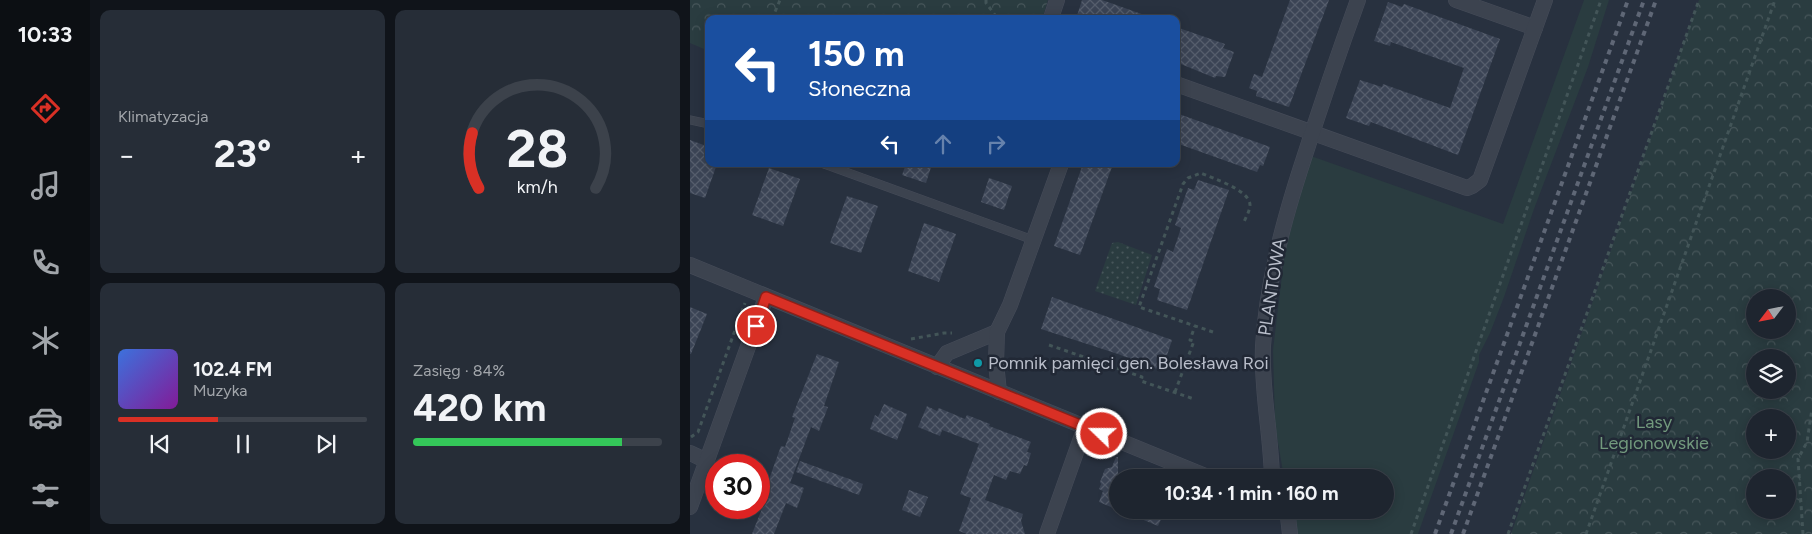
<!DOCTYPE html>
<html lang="pl">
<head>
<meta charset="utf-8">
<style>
	body { margin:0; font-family:Figtree,sans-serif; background:#262d37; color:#f1f3f6; height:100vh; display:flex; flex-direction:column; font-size:19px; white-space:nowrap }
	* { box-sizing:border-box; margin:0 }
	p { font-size:16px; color:#a1a5aa }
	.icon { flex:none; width:28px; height:28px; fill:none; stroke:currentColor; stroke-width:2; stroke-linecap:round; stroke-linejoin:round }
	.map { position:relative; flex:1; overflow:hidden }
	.panel { display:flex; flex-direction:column; gap:10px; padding:10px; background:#10141a; width:600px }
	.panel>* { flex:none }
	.banner { position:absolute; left:15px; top:15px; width:475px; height:152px; border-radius:10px; box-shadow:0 2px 12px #0003,0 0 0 1px #3c424b; background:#1a4fa0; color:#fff; overflow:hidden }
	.needle { width:32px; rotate:238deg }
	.controls { position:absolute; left:1056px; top:289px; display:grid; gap:10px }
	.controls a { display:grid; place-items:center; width:50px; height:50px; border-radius:50%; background:#1e252f; box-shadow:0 2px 12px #0003,0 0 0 1px #3c424b; font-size:25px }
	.speed { position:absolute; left:15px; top:454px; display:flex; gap:10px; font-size:25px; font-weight:700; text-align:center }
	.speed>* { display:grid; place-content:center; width:65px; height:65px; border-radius:50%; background:#1e252f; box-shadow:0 2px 12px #0003,0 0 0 1px #3c424b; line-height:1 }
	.speed .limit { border:8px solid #d22; background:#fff; color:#111 }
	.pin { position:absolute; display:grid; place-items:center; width:42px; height:42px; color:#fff; margin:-21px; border:2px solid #fff; border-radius:50%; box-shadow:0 1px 5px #0007 }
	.me { position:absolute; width:55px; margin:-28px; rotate:292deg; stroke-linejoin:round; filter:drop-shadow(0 0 4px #0008) }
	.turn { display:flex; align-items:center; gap:18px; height:105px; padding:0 20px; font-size:22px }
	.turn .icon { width:65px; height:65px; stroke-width:2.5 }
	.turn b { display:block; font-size:35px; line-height:42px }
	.lanes { display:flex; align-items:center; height:48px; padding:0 20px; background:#0003; justify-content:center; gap:25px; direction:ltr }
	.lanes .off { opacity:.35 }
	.big { font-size:38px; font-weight:700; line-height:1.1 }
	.panel .tile { flex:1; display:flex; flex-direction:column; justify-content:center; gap:8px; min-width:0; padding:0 18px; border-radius:10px; background:#262d37 }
	.panel .dial { align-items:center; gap:0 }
	.dial svg { height:130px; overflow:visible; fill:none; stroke:#3c424b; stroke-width:7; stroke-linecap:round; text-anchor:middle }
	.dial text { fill:#f1f3f6; stroke:none }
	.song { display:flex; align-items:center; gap:15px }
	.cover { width:60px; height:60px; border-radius:8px; background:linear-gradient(135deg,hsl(220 70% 55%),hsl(290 70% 35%)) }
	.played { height:5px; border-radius:2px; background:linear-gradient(90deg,#d93025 40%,#3c424b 40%) }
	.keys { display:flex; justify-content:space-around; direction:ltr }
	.heat { display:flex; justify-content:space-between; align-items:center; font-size:28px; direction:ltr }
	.charge { height:8px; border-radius:4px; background:linear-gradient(90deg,#34c759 84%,#3c424b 0) }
	.panel .tiles { flex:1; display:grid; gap:10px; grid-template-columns:repeat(2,1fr) }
	.trip { position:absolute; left:419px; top:469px; width:285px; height:50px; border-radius:25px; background:#1e252f; box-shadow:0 2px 12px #0003,0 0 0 1px #3c424b; font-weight:700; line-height:50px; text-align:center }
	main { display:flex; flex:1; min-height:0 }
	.dock { display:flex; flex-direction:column; width:90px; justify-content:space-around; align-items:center; background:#0c0f13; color:#a1a5aa }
	.dock .icon { width:35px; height:35px }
	.dock .current { color:#d93025 }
	.dock b { font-size:22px; color:#f1f3f6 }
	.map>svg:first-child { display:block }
</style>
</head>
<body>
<main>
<nav class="dock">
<b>10:33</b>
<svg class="icon current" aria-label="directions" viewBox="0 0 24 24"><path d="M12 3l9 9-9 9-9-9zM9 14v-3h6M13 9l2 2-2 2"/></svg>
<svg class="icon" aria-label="music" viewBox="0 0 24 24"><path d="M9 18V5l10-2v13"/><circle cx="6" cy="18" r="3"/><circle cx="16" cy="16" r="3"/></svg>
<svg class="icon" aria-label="phone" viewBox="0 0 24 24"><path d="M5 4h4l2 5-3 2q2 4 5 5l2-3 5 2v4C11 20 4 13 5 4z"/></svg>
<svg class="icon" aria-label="climate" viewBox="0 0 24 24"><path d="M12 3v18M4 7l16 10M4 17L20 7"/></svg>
<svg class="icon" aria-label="car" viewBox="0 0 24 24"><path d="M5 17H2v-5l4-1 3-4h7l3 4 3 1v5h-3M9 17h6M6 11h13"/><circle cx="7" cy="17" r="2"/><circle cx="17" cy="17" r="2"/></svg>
<svg class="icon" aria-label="filters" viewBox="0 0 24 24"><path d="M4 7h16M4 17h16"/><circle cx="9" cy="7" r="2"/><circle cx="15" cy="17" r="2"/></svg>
</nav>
<section class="panel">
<div class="tiles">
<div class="tile"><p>Klimatyzacja</p>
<div class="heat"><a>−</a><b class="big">23°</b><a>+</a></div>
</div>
<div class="tile dial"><svg viewBox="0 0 100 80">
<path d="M14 69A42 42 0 1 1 86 69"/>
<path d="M14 69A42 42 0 0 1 10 35" stroke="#d93025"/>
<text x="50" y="56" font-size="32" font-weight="700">28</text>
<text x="50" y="72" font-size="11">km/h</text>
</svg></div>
<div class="tile">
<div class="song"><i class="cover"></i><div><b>102.4 FM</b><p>Muzyka</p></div></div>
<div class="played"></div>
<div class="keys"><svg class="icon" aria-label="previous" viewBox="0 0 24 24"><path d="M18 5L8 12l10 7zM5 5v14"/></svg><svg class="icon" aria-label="pause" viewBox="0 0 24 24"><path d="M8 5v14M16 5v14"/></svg><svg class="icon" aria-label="next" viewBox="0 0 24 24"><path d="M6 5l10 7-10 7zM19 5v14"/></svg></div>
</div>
<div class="tile"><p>Zasięg · 84%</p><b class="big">420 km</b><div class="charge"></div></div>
</div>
</section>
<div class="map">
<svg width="1122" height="534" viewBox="0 0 1122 534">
	<defs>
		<pattern id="forest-crowns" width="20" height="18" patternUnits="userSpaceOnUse" patternTransform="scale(1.25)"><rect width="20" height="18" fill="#2a3c40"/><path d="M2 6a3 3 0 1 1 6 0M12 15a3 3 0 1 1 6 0" fill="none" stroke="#47565a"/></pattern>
		<pattern id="park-dots" width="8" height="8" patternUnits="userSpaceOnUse" patternTransform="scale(1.25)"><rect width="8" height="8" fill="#2a3c40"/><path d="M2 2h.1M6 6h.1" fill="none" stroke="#47565a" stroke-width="1.8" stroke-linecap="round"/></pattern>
		<pattern id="building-cross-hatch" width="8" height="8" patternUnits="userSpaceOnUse" patternTransform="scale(1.25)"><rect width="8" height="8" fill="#3b4455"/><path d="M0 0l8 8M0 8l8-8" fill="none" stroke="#555d6c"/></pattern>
	</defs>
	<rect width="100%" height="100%" fill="#28313f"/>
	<polygon fill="#2a3c40" points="894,0 919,0 898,67 844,209 814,297 800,333 789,355 789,362 728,534 607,534 604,510 695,510 695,478 594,478 585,425 583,350 595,250 621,156 813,224"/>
	<g fill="url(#forest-crowns)" fill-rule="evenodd">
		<polygon points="0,0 358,0 352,19 19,19 19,51 0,43"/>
		<path d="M1009,0H1122V534H821ZM1065,298H1098V330H1065ZM1065,358H1098V390H1065ZM1065,418H1098V450H1065ZM1065,478H1098V510H1065Z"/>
	</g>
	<polygon fill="url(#park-dots)" points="428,242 462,255 446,305 405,291 422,243"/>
	<g fill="url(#building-cross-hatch)">
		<polygon points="392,0 412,0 460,17 459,19 386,19"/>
		<polygon points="600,0 639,0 599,107 566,96 567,91 559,88 564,74 572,77"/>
		<polygon points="698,2 712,7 714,4 810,39 768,155 681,122 679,126 656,118 670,80 692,87 693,84 760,108 774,68 701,42 700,46 684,41"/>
		<polygon points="486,27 535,44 533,48 544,52 535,77 526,76 525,78 486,62"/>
		<polygon points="489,114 580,147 573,166 570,165 567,172 486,143 486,122"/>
		<polygon points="0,140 19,147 19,164 27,164 15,198 0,193"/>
		<polygon points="216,164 242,164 236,183 212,175"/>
		<polygon points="393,164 423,164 390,255 364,246"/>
		<polygon points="79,168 110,179 93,226 62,215"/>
		<polygon points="299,178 322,186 314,210 291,202"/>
		<polygon points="508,180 539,190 497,310 467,300 470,289 464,287 477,249 483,252 491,228 485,225 498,188 504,190"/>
		<polygon points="157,196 188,206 171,253 140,243"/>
		<polygon points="234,223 266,234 249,282 218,271"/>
		<polygon points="362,297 482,340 472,371 428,354 351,329"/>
		<polygon points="0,307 17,314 1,354 0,354"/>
		<polygon points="127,354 149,362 134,406 138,407 129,431 121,427 100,483 114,488 107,508 96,503 84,534 62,534 77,496 73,495 77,485 91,446 95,447 105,418 102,417"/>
		<polygon points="194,404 217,414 207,440 180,429 185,415 188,417"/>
		<polygon points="237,406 247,411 249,408 275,419 277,415 300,424 299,426 341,442 337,452 341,453 337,466 334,465 330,474 320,471 316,480 304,475 295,500 333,514 331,521 335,534 277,534 269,531 281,498 270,494 289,444 252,430 250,436 228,427"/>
		<polygon points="426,457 428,457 428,510 409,502 413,491 409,489 411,484 410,482 415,469 422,467"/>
		<polygon points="110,461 173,484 169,495 106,472"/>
		<polygon points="219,490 238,497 230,517 212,510"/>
		<polygon points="430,510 475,510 468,526"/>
	</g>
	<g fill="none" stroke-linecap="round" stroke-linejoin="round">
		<g stroke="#464c59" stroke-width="9">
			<g id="lane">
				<polyline points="0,120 19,124"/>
				<polyline points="134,164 343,240"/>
			</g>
		</g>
		<g stroke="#464c59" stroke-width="16">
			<g id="street">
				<polyline points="766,0 845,28"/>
				<polyline points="363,19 362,15 367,0"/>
				<polyline points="486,84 777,188 782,186 790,180 855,0"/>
				<polyline points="0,265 520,478"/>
				<polyline points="247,367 257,353 307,332"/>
				<polyline points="309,392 306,363 307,332 320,305 371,164"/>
				<polyline points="0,453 17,461"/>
				<path d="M582,478C581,433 571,390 573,346C577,281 594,219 614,158C631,105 649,52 668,0"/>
				<polyline points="0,507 76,297"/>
				<polyline points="594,510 598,517 600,534"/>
				<polyline points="357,534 395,427"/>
			</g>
		</g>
		<g stroke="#435558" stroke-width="3" stroke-dasharray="4 4" stroke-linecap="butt">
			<polyline points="296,0 296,3 308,19"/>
			<polyline points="82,19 90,0"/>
			<path d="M523,332L449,307L493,184L498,178L511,173C522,178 560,190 560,205C560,211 555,219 553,224"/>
			<polyline points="221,339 254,333 262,333"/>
			<polyline points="359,345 452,377 451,381 504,399"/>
			<polyline points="485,392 504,341 500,340 505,326"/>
			<polyline points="1,437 8,432 55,303"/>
			<polyline points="721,534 911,0"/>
			<polyline points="818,534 1009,0"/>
			<polyline points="896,534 1085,0"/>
			<polyline points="1113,534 1108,459 1117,442 1122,409"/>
		</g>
		<use href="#lane" stroke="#3c434f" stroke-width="8"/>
		<use href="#street" stroke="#3c434f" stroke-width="15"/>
		<g stroke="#5f6776" stroke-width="4" stroke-dasharray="5 5" stroke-linecap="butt">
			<polyline points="745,534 938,0"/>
			<polyline points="761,534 954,0"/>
			<polyline points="773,534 966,0"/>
		</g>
	</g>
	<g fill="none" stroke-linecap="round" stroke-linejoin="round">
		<g stroke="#8d1f18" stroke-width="12">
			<polyline id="route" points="66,326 76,297 412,434"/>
		</g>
		<use href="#route" stroke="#d93025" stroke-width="9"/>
	</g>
	<circle fill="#0f9aa8" stroke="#212835" stroke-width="2" cx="288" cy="363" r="5"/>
	<g text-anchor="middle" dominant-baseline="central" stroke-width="5" stroke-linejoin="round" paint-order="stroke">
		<g font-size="18" fill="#b9beca" stroke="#212835">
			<text transform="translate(582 287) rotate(-81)">PLANTOWA</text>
		</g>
		<g font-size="18" fill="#b9beca" stroke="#212835" text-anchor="start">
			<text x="298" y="363">Pomnik pamięci gen. Bolesława Roi</text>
		</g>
		<g font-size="18" fill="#72997d" stroke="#212835">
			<text x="964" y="422">Lasy<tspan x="964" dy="21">Legionowskie</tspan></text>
		</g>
	</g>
</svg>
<div class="controls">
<a><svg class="needle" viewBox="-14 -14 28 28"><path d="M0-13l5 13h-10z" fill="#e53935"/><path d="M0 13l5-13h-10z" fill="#a1a5aa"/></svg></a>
<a><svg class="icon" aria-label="layers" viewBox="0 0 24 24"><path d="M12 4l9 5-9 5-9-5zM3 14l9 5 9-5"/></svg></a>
<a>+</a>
<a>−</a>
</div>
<div class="speed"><div class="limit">30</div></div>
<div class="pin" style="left:66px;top:326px;background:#d93025"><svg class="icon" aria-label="arrive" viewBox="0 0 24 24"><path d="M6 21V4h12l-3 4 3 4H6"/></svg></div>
<svg class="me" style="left:412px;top:434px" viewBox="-20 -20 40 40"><circle r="17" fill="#d93025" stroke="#fff" stroke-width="3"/><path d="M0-11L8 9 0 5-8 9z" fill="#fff"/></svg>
<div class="trip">10:34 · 1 min · 160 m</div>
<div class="banner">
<div class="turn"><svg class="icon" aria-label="left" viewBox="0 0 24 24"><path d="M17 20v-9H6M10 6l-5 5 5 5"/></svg><div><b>150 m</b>Słoneczna</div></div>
<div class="lanes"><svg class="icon" aria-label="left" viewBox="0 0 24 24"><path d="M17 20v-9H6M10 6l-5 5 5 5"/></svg><svg class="icon off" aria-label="ahead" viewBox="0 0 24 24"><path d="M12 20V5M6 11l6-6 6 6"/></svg><svg class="icon off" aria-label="right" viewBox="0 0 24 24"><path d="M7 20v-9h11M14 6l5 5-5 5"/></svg></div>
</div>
</div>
</main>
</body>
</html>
